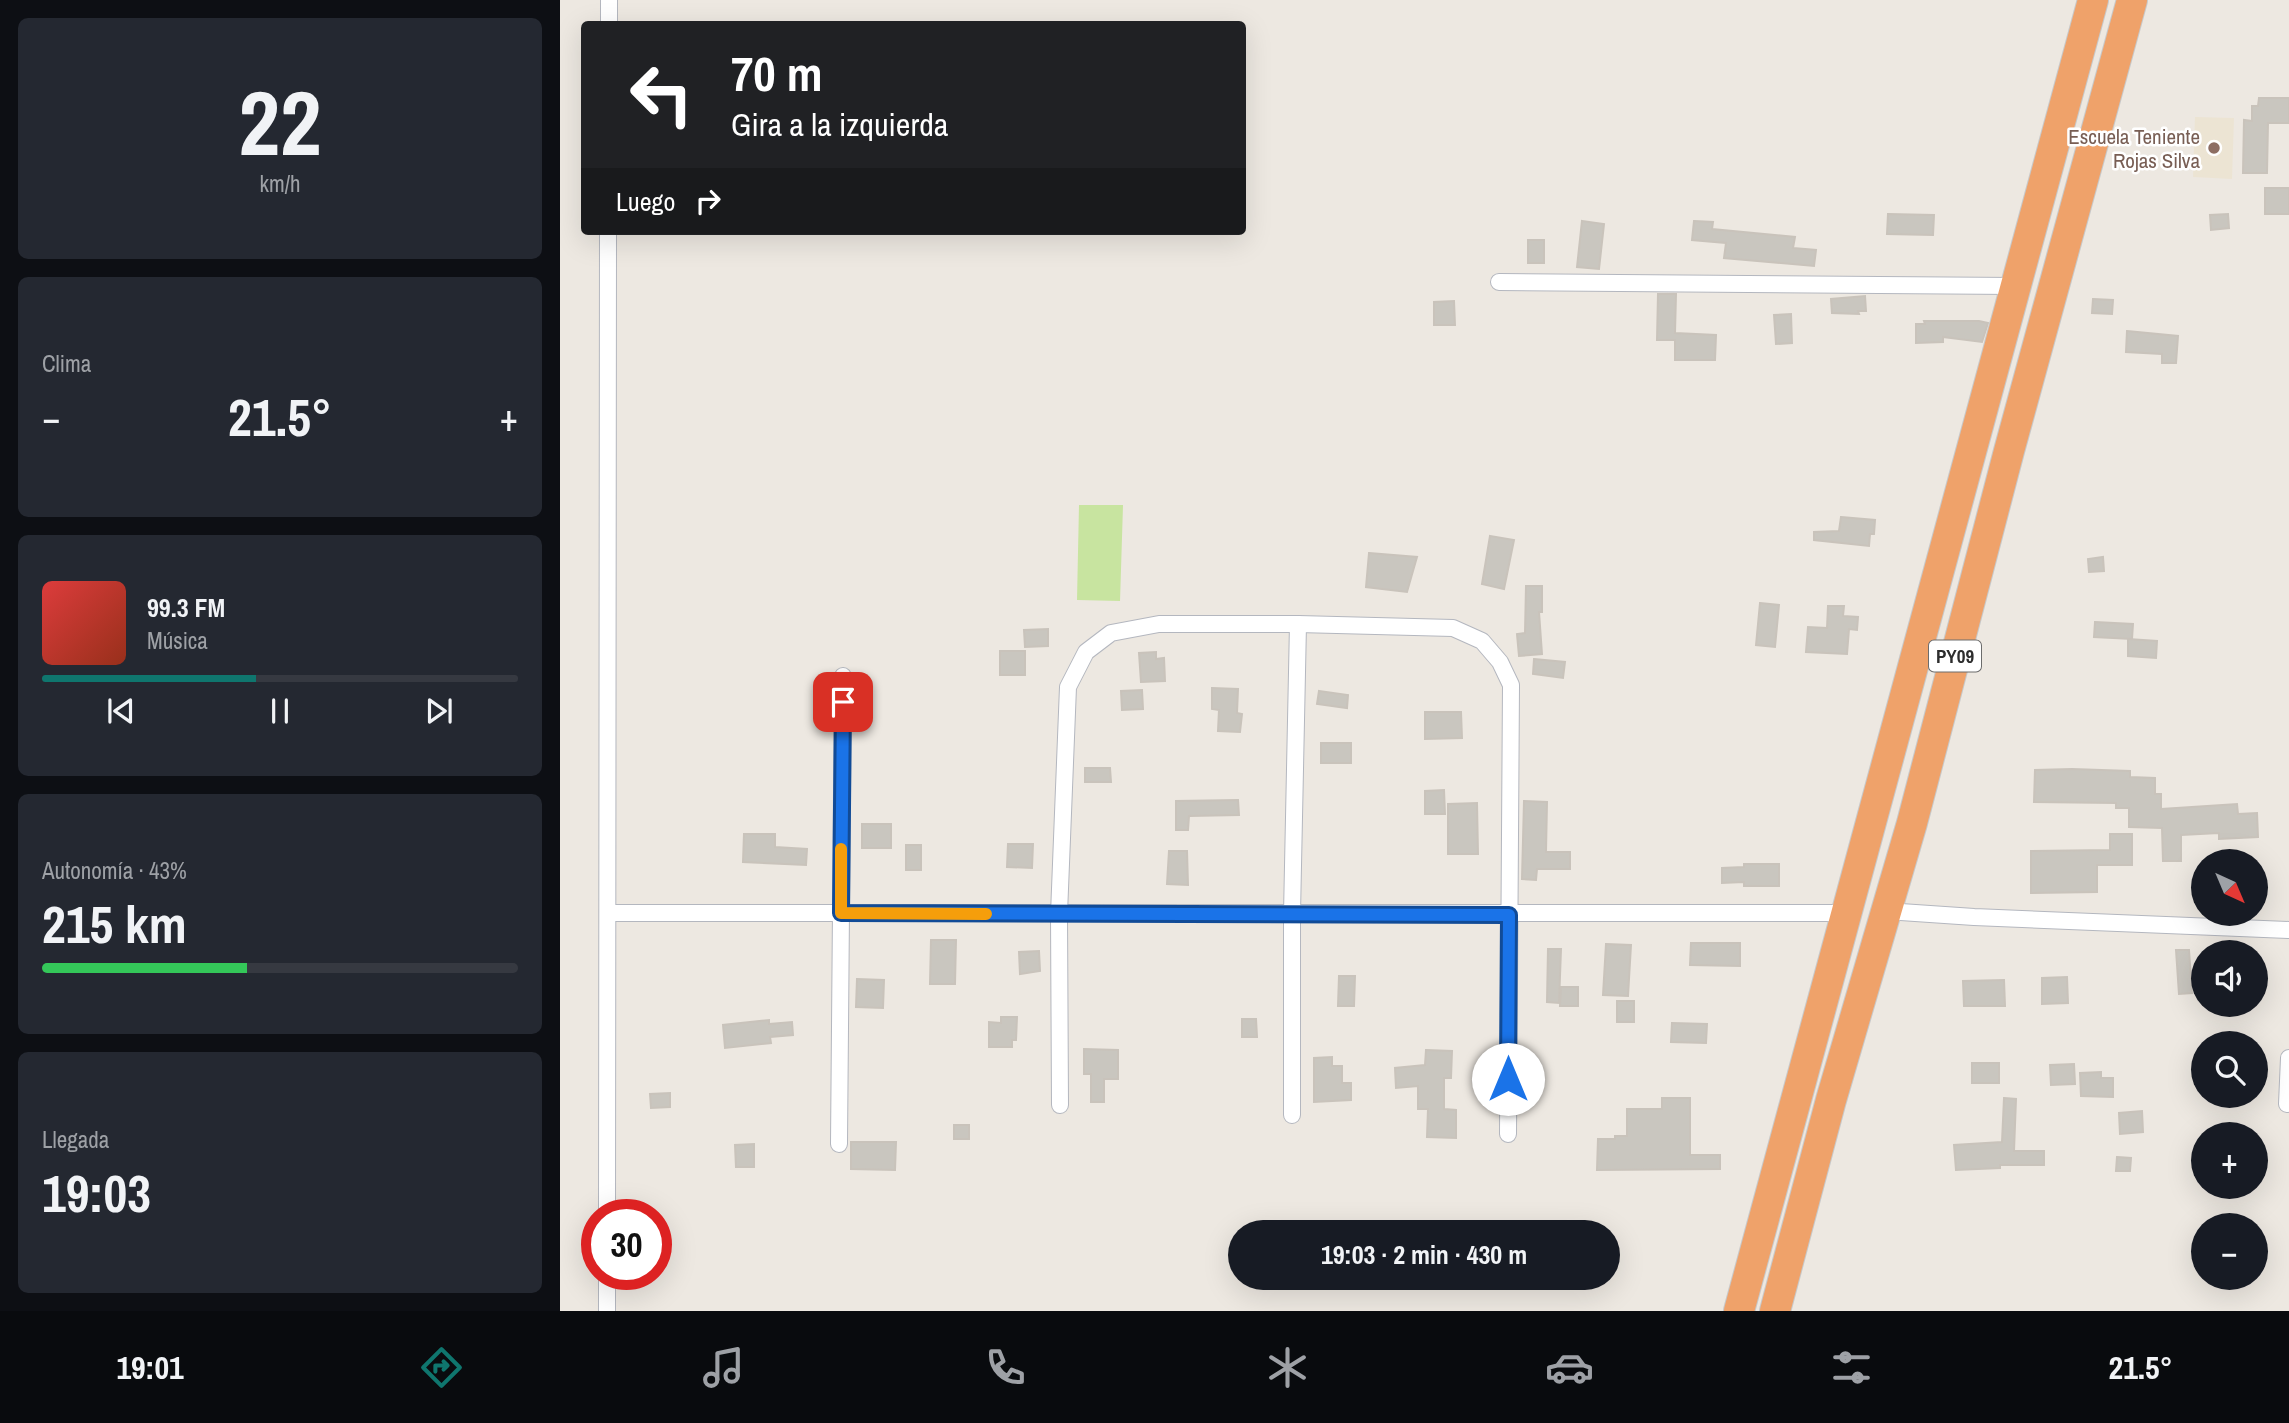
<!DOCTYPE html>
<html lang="es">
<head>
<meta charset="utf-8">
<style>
	body { margin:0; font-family:"Archivo Narrow",sans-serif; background:#242831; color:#f1f3f6; height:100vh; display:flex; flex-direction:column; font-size:26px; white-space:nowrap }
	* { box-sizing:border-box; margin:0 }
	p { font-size:23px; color:#9ea1a6 }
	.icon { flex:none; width:38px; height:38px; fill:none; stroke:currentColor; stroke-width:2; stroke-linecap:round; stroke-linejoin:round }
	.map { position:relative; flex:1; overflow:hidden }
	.details { display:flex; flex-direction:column; gap:18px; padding:18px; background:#0d0f14; width:560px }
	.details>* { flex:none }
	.top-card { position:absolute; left:21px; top:21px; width:665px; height:214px; border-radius:7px; box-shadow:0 7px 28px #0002; background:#202124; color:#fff; overflow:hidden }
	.needle { width:46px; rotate:136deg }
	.controls { position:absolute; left:1631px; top:849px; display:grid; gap:14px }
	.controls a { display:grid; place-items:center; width:77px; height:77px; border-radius:50%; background:#171b24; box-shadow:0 7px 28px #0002; font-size:35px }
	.speed { position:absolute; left:21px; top:1199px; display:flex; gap:14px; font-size:35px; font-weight:700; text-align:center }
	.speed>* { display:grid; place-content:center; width:91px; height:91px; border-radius:50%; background:#171b24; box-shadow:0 7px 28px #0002; line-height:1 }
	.speed .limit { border:10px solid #d22; background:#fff; color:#111 }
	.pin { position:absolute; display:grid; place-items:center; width:60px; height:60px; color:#fff; margin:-30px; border-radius:14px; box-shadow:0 4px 10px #0006 }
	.me { position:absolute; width:77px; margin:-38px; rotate:0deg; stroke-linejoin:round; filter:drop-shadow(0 0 5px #0008) }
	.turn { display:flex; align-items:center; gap:24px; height:147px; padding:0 35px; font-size:32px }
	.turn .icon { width:91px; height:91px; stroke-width:2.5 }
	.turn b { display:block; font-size:49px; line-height:60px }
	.then { display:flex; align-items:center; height:66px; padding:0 35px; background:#0003; gap:14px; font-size:26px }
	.big { font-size:52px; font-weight:700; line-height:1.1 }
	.details .tile { flex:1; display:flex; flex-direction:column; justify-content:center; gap:10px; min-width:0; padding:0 24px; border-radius:10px; background:#242831 }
	.details .dial { align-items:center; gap:0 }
	.dial b { font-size:91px; line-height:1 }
	.song { display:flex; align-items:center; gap:21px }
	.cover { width:84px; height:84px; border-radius:10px; background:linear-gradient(135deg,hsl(0 70% 55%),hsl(10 70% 35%)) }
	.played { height:7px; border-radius:4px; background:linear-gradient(90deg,#0f766e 45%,#363941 45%) }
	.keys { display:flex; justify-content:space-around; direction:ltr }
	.heat { display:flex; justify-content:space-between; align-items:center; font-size:38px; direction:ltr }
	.charge { height:10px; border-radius:5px; background:linear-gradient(90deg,#34c759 43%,#363941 0) }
	.trip { position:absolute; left:668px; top:1220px; width:392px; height:70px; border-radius:35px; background:#171b24; box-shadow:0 7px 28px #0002; font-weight:700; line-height:70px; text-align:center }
	.dock { display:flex; height:112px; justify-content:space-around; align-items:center; background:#090b0e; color:#9ea1a6 }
	.dock .icon { width:49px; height:49px }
	.dock .active { color:#0f766e }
	.dock b { font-size:32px; color:#f1f3f6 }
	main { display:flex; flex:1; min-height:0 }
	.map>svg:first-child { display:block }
</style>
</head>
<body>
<main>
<section class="details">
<div class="tile dial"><b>22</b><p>km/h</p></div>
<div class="tile"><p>Clima</p>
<div class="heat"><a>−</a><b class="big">21.5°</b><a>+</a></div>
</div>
<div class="tile">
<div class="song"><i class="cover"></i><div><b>99.3 FM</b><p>Música</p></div></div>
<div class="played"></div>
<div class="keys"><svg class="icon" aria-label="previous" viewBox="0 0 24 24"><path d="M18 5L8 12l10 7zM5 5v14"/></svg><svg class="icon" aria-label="pause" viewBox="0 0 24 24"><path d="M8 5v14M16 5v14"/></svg><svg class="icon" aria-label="next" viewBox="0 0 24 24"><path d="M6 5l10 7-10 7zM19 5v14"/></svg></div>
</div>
<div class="tile"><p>Autonomía · 43%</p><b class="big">215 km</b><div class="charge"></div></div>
<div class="tile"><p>Llegada</p><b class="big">19:03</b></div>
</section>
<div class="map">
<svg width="1729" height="1311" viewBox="0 0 1729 1311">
	<rect width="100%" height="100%" fill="#ede8e1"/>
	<polygon fill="#ece4d3" points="1635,117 1674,118 1672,179 1633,177"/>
	<polygon fill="#c8e4a0" points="519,505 563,505 560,601 517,600"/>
	<g fill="#c9c6bf" stroke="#c9c3bb" stroke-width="2">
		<polygon points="1699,98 1729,98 1729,123 1708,123 1707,173 1683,173 1684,120 1692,121 1692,106 1698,106"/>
		<rect x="1705" y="188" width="24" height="26"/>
		<polygon points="1328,214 1374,215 1373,235 1327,234"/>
		<polygon points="1668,214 1669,228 1651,230 1650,215"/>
		<polygon points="1022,221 1044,224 1039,269 1017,267"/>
		<polygon points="1134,221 1153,222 1152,229 1235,237 1233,248 1256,250 1254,266 1164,258 1166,243 1132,240"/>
		<rect x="968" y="240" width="16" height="23"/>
		<polygon points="1098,294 1116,294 1115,333 1156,335 1155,360 1115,360 1115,340 1097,340"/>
		<polygon points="1305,296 1306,311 1298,311 1299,314 1272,313 1271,299"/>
		<polygon points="1533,299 1553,300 1552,314 1532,313"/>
		<polygon points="894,301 895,325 874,325 874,302"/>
		<polygon points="1231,314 1232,343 1216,344 1214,315"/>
		<polygon points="1364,321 1419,321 1428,323 1422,342 1383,337 1383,342 1356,343 1356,324 1365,324"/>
		<polygon points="1567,331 1618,336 1616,363 1602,363 1602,354 1566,352"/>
		<polygon points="1281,517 1315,520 1314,534 1310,534 1309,546 1254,540 1254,532 1279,531"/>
		<polygon points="930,536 954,540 944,589 922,584"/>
		<polygon points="809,553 857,557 847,592 806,587"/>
		<polygon points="1543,557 1544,571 1529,572 1528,559"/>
		<polygon points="966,586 982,586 982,612 979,612 982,654 959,656 957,634 965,633"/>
		<polygon points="1200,603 1219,605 1215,647 1196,645"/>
		<polygon points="1268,606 1284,606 1283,616 1298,617 1297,630 1289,629 1287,654 1246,652 1248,627 1267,628"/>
		<polygon points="1535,622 1573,624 1572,639 1534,637"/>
		<polygon points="488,629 488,646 465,647 464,630"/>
		<polygon points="1568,639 1597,641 1596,658 1568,656"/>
		<rect x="440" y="651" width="25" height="24"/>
		<polygon points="596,652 596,659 604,658 605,681 581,682 579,653"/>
		<polygon points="974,659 1005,662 1003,678 973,674"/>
		<polygon points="652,688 678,689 677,713 682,714 680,732 658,731 659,710 652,709"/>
		<polygon points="582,690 583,709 562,710 561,691"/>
		<polygon points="759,691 788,695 787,708 757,704"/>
		<polygon points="865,712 901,712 902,738 865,739"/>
		<rect x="761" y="743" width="30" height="20"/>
		<polygon points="525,768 550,768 551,782 525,782"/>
		<polygon points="1512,769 1570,771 1570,777 1595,778 1595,794 1601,794 1601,809 1677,804 1678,814 1697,813 1698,837 1659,839 1659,833 1621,835 1621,861 1603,861 1602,828 1569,827 1569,808 1556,808 1556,803 1474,802 1475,770"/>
		<polygon points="884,790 885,814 865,814 865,791"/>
		<polygon points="678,800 679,815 629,816 628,830 616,830 616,801"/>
		<polygon points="964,801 987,802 986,852 1010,852 1010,869 977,869 976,880 962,879"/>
		<polygon points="917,803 918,854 888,854 888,804"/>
		<rect x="302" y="824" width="29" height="24"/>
		<polygon points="184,834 215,834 215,847 247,849 246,865 183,862"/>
		<polygon points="1550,834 1572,834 1572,865 1537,865 1537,892 1471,893 1471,851 1550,850"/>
		<polygon points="448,844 473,844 472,868 447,867"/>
		<rect x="346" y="845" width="15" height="25"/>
		<polygon points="609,851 627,851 628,885 607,884"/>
		<polygon points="1184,864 1219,864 1219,886 1184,886 1184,882 1162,883 1162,868 1184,867"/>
		<polygon points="371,940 396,940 395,984 370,984"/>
		<polygon points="1131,943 1180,943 1180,966 1130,965"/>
		<polygon points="1046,944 1071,945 1068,996 1043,995"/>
		<polygon points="988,949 1001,949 999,1003 987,1002"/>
		<polygon points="1616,950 1629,950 1632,993 1619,994"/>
		<polygon points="479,951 480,971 460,974 459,952"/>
		<polygon points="779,976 795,976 794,1006 778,1006"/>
		<polygon points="1507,977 1508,1003 1482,1004 1482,978"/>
		<polygon points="297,979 324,980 323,1008 296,1007"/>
		<polygon points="1444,980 1445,1006 1404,1006 1403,981"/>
		<polygon points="1001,987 1018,987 1018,1006 1000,1006"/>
		<rect x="1057" y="1001" width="17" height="21"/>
		<polygon points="441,1017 457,1017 456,1040 452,1040 452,1047 429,1047 429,1022 441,1023"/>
		<polygon points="682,1019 696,1019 697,1037 682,1037"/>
		<polygon points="209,1020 209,1024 232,1022 233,1035 210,1037 211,1043 165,1048 163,1025"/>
		<polygon points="1112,1023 1147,1024 1146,1043 1111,1042"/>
		<polygon points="524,1049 558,1050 558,1079 544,1079 544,1102 531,1102 531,1074 524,1074"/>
		<polygon points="866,1050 892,1051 891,1078 884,1078 884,1109 896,1110 896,1138 867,1137 868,1109 858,1109 858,1086 836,1088 835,1068 865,1065"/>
		<polygon points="772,1057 772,1066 782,1066 782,1083 791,1083 791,1100 754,1102 754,1058"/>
		<rect x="1412" y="1063" width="27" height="20"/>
		<polygon points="1514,1064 1515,1084 1491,1085 1490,1065"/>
		<polygon points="1541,1072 1541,1078 1553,1078 1553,1097 1521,1096 1520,1073"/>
		<polygon points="110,1093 110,1107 91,1108 90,1094"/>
		<polygon points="1102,1098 1130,1098 1130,1155 1160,1155 1160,1169 1037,1170 1038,1139 1055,1139 1055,1136 1067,1136 1067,1109 1102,1109"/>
		<polygon points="1444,1098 1456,1099 1454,1151 1484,1151 1484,1165 1440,1165 1440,1168 1396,1170 1394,1145 1442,1142"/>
		<polygon points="1582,1111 1583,1132 1560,1134 1559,1113"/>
		<rect x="394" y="1125" width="15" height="14"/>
		<polygon points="291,1142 336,1142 335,1170 291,1169"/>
		<polygon points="194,1144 194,1167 176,1167 175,1145"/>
		<polygon points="1557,1157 1571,1158 1570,1171 1556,1171"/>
	</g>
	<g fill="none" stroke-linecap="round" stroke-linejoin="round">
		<g stroke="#b4b7bf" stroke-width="18">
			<g id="street">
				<polyline points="49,24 49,0"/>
				<polyline points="939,282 1455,286"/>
				<polyline points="1326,911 1414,917 1729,930"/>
				<polyline points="48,913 1286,913"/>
				<polyline points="1727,1104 1729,1058"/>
				<polyline points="500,1105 499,914 508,687 526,652 551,633 599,624 738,624 893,628 922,641 940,662 951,685 948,1134"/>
				<polyline points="732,1115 732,914 738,624"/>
				<polyline points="279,1144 283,676"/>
				<polyline points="47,1214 48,231"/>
				<polyline points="47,1311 47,1274"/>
			</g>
		</g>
		<g stroke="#c8c8c8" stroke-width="32">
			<g id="highway">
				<polyline points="1179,1311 1533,0"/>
				<polyline points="1215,1311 1271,1100 1352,823 1449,451 1572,0"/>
			</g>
		</g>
		<use href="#street" stroke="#fff" stroke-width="16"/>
		<use href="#highway" stroke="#efa26a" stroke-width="30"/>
	</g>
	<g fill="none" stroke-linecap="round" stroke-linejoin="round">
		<g stroke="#114b97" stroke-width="18">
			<polyline id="route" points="283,702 281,913 949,915 948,1079"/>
		</g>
		<use href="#route" stroke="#1a73e8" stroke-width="12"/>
		<polyline stroke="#f59e0b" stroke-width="12" points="281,849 281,913 426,914"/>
	</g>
	<circle fill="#8d6e63" stroke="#fff" stroke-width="2.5" cx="1654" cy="148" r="7"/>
	<g text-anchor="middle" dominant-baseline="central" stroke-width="5" stroke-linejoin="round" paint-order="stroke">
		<rect fill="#fff" stroke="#6c6c6c" stroke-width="2" x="1369" y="640.5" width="52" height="31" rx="5"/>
		<g font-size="19" font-weight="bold" fill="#2d2d2d">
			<text x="1395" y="656">PY09</text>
		</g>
		<g font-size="21" fill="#785e54" stroke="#fff" text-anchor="end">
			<text x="1640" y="136">Escuela Teniente<tspan x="1640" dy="24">Rojas Silva</tspan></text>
		</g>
	</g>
</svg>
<div class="controls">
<a><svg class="needle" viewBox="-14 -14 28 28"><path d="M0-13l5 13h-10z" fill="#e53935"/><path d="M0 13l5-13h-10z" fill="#9ea1a6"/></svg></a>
<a><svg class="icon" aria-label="sound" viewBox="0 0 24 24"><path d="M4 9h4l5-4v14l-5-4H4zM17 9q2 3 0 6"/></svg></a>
<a><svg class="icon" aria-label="search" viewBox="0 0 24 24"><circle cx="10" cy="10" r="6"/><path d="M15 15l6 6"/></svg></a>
<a>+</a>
<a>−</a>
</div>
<div class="speed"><div class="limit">30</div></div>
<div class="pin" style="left:283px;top:702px;background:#d93025"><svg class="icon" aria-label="arrive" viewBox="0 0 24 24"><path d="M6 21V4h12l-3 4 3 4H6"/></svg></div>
<svg class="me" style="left:948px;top:1079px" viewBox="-20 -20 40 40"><circle r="19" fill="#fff"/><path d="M0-13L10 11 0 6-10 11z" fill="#1a73e8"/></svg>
<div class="trip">19:03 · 2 min · 430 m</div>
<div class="top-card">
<div class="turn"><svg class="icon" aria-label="left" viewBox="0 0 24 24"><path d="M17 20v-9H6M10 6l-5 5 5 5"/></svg><div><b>70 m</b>Gira a la izquierda</div></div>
<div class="then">Luego<svg class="icon" aria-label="right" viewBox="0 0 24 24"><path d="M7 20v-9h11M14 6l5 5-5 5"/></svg></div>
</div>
</div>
</main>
<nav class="dock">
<b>19:01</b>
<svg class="icon active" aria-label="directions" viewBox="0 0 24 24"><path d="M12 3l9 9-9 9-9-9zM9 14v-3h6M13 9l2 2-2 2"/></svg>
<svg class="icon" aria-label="music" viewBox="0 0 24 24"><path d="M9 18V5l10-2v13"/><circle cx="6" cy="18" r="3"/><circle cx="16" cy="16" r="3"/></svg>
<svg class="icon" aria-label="phone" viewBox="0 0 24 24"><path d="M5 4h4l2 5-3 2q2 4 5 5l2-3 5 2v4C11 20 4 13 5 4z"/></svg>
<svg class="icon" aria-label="climate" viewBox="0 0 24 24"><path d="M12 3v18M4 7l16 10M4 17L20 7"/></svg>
<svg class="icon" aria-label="car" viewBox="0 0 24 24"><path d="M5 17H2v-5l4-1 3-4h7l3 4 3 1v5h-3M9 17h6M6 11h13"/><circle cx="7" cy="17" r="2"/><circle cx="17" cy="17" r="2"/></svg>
<svg class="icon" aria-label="filters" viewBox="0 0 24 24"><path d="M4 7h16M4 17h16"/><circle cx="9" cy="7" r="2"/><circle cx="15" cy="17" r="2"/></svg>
<b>21.5°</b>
</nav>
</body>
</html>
